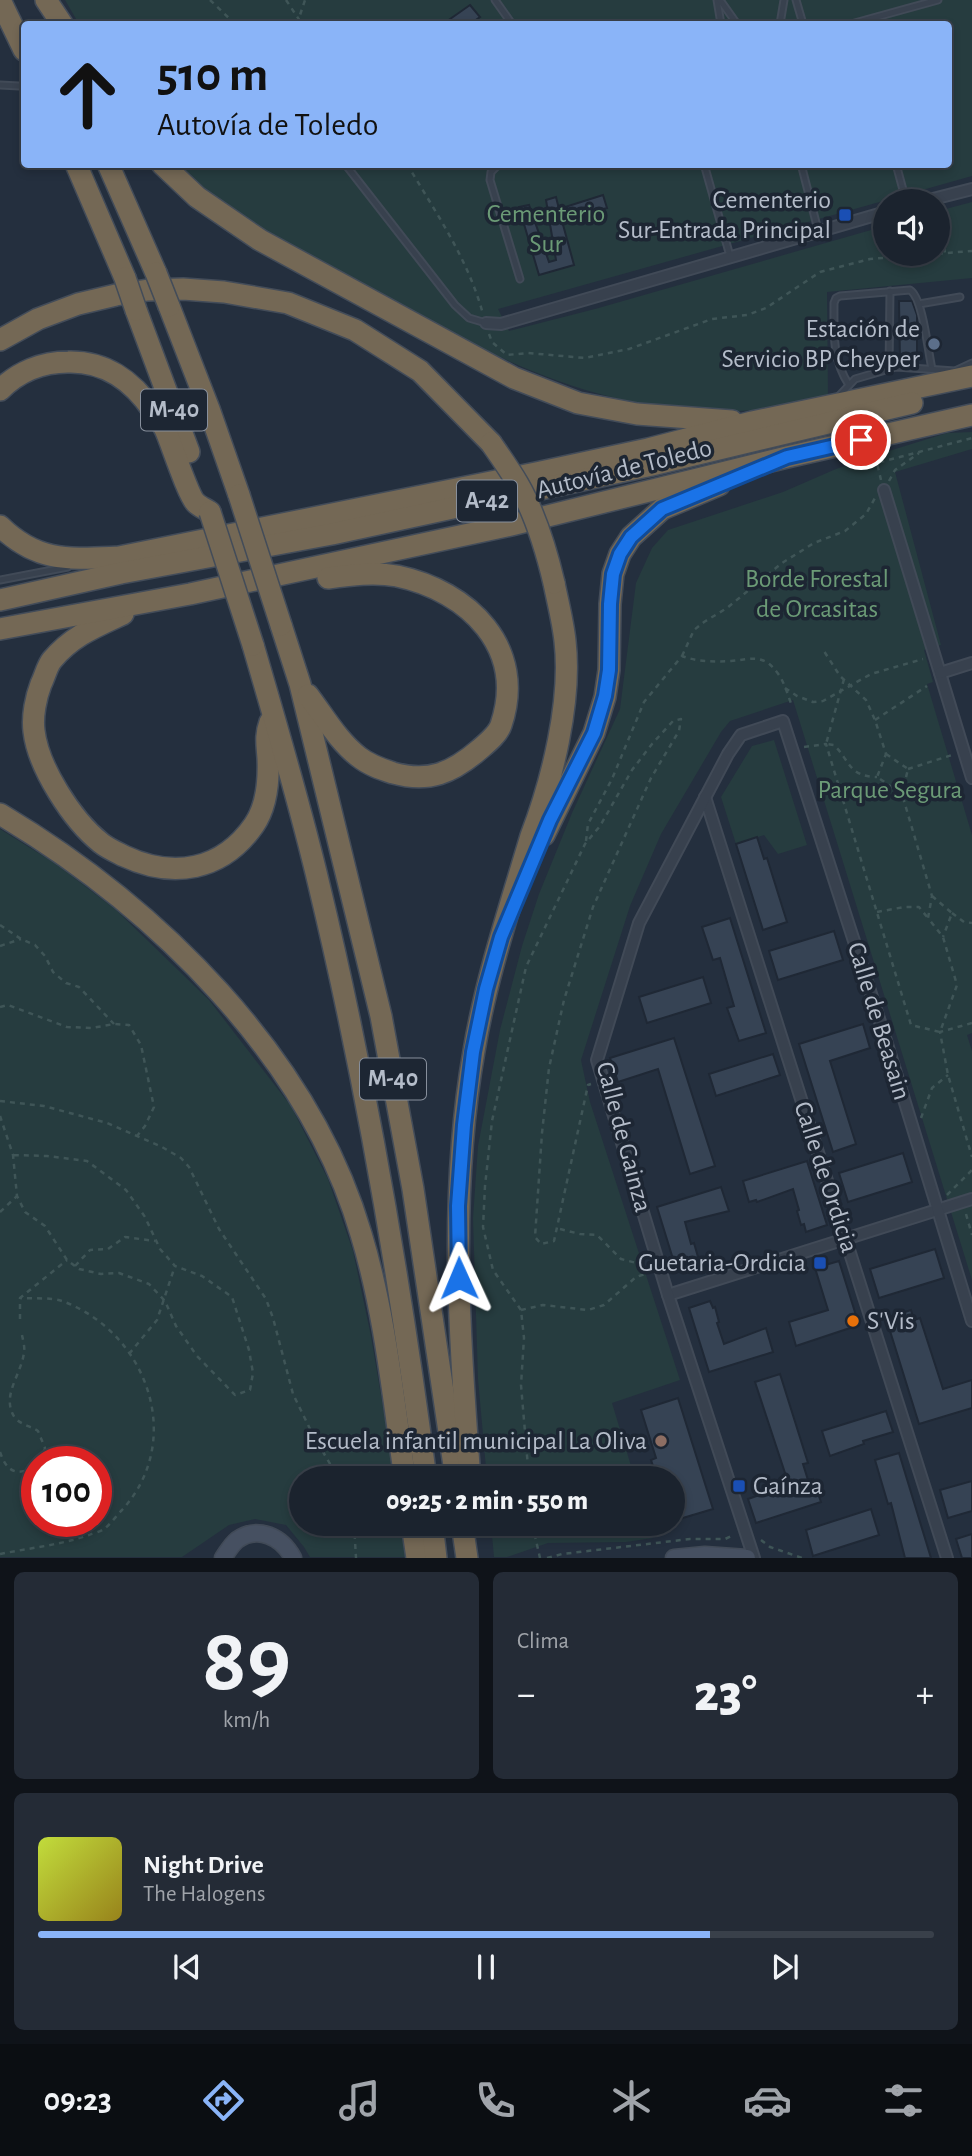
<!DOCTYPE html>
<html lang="es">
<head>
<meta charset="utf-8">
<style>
	body { margin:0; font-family:"Alegreya Sans",sans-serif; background:#242b36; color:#f1f3f6; height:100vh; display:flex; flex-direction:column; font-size:26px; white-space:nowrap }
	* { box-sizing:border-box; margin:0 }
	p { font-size:23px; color:#a0a4aa }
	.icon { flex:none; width:38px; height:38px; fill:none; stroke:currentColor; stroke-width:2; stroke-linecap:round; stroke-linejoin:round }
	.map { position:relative; height:1558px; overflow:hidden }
	.side { display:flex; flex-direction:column; gap:14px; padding:14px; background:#0f1319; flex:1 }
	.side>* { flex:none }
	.guide { position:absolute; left:21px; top:21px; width:931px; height:147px; border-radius:7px; box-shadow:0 4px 10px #0003,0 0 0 2px #39404a; background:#8ab4f8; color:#111; overflow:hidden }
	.controls { position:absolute; left:873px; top:189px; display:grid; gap:14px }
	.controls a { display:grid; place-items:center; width:77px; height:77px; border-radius:50%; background:#1b232e; box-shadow:0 4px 10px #0003,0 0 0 2px #39404a; font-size:35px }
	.speed { position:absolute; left:21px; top:1446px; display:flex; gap:14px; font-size:35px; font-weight:700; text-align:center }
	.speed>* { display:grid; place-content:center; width:91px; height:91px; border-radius:50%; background:#1b232e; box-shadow:0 4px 10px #0003,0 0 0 2px #39404a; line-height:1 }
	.speed .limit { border:10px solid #d22; background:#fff; color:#111 }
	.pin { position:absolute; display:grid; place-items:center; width:60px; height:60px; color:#fff; margin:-30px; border:4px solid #fff; border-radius:50%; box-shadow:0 2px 7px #0007 }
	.me { position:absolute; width:77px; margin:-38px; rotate:359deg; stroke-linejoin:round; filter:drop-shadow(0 0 5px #0008) }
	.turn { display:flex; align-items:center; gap:24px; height:147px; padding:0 21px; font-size:32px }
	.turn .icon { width:91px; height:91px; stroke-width:2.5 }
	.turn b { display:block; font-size:49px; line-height:60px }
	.big { font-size:52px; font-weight:800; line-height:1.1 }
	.side .tile { flex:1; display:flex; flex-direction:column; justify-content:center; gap:10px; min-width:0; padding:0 24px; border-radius:10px; background:#242b36 }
	.side .dial { align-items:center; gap:0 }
	.dial b { font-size:91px; line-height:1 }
	.song { display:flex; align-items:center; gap:21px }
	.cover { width:84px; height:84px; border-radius:10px; background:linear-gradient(135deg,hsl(70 70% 55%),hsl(50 70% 35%)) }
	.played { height:7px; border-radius:4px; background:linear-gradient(90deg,#8ab4f8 75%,#39404a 75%) }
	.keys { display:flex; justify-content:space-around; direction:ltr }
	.heat { display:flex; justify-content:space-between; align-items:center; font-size:38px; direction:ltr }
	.side .tiles { flex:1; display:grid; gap:14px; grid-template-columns:1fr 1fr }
	.tile:last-child { grid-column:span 2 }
	.trip { position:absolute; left:289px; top:1466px; width:396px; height:70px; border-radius:35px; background:#1b232e; box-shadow:0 4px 10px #0003,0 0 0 2px #39404a; font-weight:800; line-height:70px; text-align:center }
	.menu { display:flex; height:112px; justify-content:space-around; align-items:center; background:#0b0e12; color:#a0a4aa }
	.menu .icon { width:49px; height:49px }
	.menu .active { color:#8ab4f8 }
	.menu b { font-size:32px; color:#f1f3f6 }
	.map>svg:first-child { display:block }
</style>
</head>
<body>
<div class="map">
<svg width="972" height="1558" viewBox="0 0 972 1558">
	<rect width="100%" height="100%" fill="#242f3e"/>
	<g fill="#263c3f" fill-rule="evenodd">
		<path d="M65,0H972V176L498,309L509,331L595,309L885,226L886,254H938V211L972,202V278L827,292L828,397C799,403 769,410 739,411C649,415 560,387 481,348L242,221L178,165L948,164V24H79Z"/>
		<polygon points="972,432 972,449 895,472 941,645 924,650 933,682 927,684 972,835 972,1033 967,1035 972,1051 972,1280 793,700 730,721 721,732 661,834 630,906 581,1060 590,1102 680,1380 612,1403 635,1479 487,1479 478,1379 473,1218 478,1146 500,1030 522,946 539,894 572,813 620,709 636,583 652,548 668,530 783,492 836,469 889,451 947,433"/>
		<polygon points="774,740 807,845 778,854 764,835 736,844 721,797 752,746"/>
		<path d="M0,829L56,864L115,909L209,1000L291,1106L328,1179L353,1251L371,1336L395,1479H301V1524H402L408,1557H310L304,1547L286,1525L255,1519L229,1525L182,1557H0ZM37,1461H96V1521H37Z"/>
		<polygon points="491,1524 649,1524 653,1538 626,1542 548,1543 507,1557 494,1557"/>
	</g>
	<g fill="#364354" stroke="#1f2835" stroke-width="2">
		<polygon points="470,5 480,17 470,24 443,24"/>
		<polygon points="603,195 607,208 562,221 574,265 539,275 519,207 529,205 549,262 556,260 546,200 556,197 559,209"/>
		<polygon points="899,301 912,301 917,315 917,363 900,362"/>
		<polygon points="757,837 764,859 767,858 787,922 763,930 736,844"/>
		<polygon points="730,918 766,1033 739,1041 727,1008 734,1006 720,958 713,960 702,927"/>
		<polygon points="834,931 843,960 778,980 769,951"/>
		<polygon points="703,977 711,1003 647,1023 639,997"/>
		<polygon points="863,1024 870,1048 830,1061 856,1144 833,1152 799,1044"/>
		<polygon points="674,1038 715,1166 690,1174 658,1069 618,1082 610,1058"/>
		<polygon points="773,1054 780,1075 716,1096 709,1074"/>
		<polygon points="903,1153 912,1182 848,1202 839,1173"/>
		<polygon points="807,1161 827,1225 806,1232 804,1224 801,1225 797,1211 799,1210 793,1189 757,1202 756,1200 749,1202 743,1181"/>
		<polygon points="721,1187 729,1211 685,1222 691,1244 694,1243 698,1257 696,1258 698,1265 677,1272 657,1207"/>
		<polygon points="935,1249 944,1278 879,1298 870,1269"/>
		<polygon points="839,1261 859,1325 796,1346 789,1322 828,1310 815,1268"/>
		<polygon points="710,1301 713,1308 715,1307 719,1322 717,1323 724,1344 766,1328 773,1352 709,1372 689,1308"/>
		<polygon points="911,1310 914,1320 920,1318 943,1389 972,1380 972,1408 919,1424 886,1318"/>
		<polygon points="780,1374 808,1463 803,1464 808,1480 813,1479 821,1502 756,1523 748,1499 789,1485 755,1382"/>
		<polygon points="678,1398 713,1509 676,1520 672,1508 672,1479 663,1479 661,1473 656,1475 651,1460 656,1458 641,1410"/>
		<polygon points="886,1411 893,1432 863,1441 864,1444 830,1456 822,1431"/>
		<polygon points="899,1453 931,1558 905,1558 891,1503 888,1504 875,1460"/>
		<polygon points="972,1481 972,1511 948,1518 940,1490"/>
		<polygon points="871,1509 879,1535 813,1556 806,1530"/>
		<polygon points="972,1534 972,1558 962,1558 956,1539"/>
	</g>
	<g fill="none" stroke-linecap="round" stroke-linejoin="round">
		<g stroke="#414a57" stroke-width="9">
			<g id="lane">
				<polyline points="495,0 512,24"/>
				<polyline points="717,0 721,24"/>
				<polyline points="720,0 737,24"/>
				<polyline points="796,0 803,24"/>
				<polyline points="780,24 784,0"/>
				<polyline points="851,24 938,0"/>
				<polyline points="0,85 19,86"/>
				<polyline points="345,164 455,305 469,318 486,323"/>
				<polyline points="499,164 491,172 490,180 520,279"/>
				<polyline points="704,164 730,256"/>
				<polyline points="801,164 818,230"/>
				<polyline points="896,164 906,201"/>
				<polyline points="919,304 960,297"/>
				<polyline points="889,369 890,291"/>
				<polyline points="957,370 972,363"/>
				<path d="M849,385C832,359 834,334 834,303L836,298L840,296L910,290C923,298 928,352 932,369"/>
				<polyline points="838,397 855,379 896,367 955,371"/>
				<polyline points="0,580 68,567"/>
			</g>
		</g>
		<g stroke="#414a57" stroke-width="14">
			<g id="street">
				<polyline points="925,201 972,189"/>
				<polyline points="486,323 501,324 886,212"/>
				<polyline points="884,490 972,778"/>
				<polyline points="940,673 972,663"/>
				<polyline points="705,797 947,1558"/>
				<polyline points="668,1295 972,1199"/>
				<polyline points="754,1558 668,1295 597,1060 639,923 728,754 741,735 783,721 883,1031 972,1321"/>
			</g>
		</g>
		<g stroke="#414a57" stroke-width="19">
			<g id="secondary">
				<path d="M223,1558C228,1551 231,1545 237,1540C258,1525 282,1537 293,1558"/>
				<polyline points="674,1558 705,1555 747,1558"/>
			</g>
		</g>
		<g stroke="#434c59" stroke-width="24">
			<g id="highway">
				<polyline points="0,0 24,50"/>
				<polyline points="46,0 62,24"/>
				<polyline points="76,164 125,278"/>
				<polyline points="108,164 156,273"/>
				<polyline points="162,164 197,197 260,240 514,378 578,403 637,414 732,421"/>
				<polyline points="169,306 209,409 239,495"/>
				<polyline points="136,310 189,452"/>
				<polyline points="0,340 38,319 78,304 116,295 148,290 183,289 224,292 288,303 355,330 420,371 491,443"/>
				<path d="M0,390C18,372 42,362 68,362C105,361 133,381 153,411C158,418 164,425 167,434C172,446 189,497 196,503C200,507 206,509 210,512"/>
				<path d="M0,526C38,563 70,559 119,557L536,473L648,449L752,422L972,376"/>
				<polyline points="0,600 121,573 332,534 652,465 912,403"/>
				<path d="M123,614C95,627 72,636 52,660C47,666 45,676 41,684C36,697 32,716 34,731C38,767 72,820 101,843C107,848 116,852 124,856C173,879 222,871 254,825C267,806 269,781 268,758C267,744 265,736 270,722"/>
				<polyline points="281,625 300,684 381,1016 413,1189 456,1479"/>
				<polyline points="0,629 190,594 511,525 787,457 972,415"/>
				<path d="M253,645C276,724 300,804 319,885C366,1080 400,1279 426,1479"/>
				<path d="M308,695C324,716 338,741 359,757C369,765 381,769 393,773C429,783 452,773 480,749C487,743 498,734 501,725C527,648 469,591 397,576C374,572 351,575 328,578"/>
				<path d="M0,814C156,907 309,1056 361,1234C385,1313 393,1397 405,1479"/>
				<polyline points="544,835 594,733 605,697 609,670 610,604 613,574 620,554 631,537 662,509 719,485"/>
				<path d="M470,1479C459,1337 449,1192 474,1051C486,978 510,907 531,836C552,781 572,701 565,641C563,622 558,603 554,583"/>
				<polyline points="412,1524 417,1558"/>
				<polyline points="432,1524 436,1558"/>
				<polyline points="462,1524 467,1558"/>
			</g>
		</g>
		<g stroke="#3f5557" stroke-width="2.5" stroke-dasharray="5 5" stroke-linecap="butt">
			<polyline points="210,0 231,20 239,24"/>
			<polyline points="286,0 302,24"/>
			<polyline points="297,24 305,0"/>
			<path d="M407,164C436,213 468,259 483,314"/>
			<polyline points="938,208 945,253"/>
			<polyline points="489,334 492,342 507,355 528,353 585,358 629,349 712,319 747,315 766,308 820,272 870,259 972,251"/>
			<polyline points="881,480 877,463 972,438"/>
			<polyline points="889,481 895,470 919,453"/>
			<polyline points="682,656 694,630 704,622 727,608 782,563 814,543 845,531 866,514 875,498"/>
			<path d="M844,679L826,744L834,745C851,762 848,776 877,777"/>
			<polyline points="785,688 797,696 813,702 823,701 871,674 923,659"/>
			<polyline points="875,720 927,686"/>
			<polyline points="804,747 826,744 911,1025 940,1032 957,985 943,937 928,918 932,896 902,794 877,777 886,754 875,720 866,700 840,676 822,648"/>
			<polyline points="886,754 908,769 902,794"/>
			<polyline points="908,769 955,754"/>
			<path d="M586,841L588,824L612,779L644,702L682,656C698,662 714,662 731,661C753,659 764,653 779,675C785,684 788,696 792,706"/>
			<polyline points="932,896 952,913 943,937"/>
			<polyline points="877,912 904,907 919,907 928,918"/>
			<polyline points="952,913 964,922 972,923"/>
			<polyline points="0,925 21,939 35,945 45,956 53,972 66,983 79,987 114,1024"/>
			<polyline points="0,946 21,939"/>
			<polyline points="0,1007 8,1005 67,1027 92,1028 114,1024 129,1025 141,1045 154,1107 145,1126 137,1136"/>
			<polyline points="972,1023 940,1032 948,1075 972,1157"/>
			<polyline points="0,1101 44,1106 107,1123 162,1147 181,1158 189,1167 219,1229 266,1299 273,1318 293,1394 313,1435 339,1479"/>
			<polyline points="0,1116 13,1155 17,1196 25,1212 45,1226 67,1260 79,1269 101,1274 119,1273 149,1284 165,1301 176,1326 197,1356 235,1395 250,1390 253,1373 249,1350 232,1297 202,1276 175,1266 160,1249 145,1217 126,1190 87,1161 47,1156 13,1155"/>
			<polyline points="921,1118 932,1088 948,1075"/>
			<polyline points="947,1195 972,1170"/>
			<polyline points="0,1212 17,1196"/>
			<polyline points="966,1214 972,1235"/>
			<polyline points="560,1229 580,1234 597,1235 621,1259 648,1266"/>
			<polyline points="75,1266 90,1250 108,1249 125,1237 155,1241"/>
			<polyline points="521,1310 543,1305 588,1310 604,1305 636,1277 651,1272"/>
			<polyline points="20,1319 20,1298 67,1260"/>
			<path d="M22,1335C23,1340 25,1347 24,1352C22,1374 0,1396 15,1418C22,1425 30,1426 38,1431L45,1448L41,1461"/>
			<polyline points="129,1354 157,1320 175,1266"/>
			<path d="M0,1452C7,1473 18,1477 37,1465"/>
			<polyline points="531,1479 528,1467 521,1385 524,1338 521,1310 493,1270 483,1227 485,1186 492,1121 526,967 585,844 600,826 632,770 652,744 673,721 681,719 679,731 651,778 593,907 564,1000 549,1068 542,1133 535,1237 541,1244 554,1241 588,1085 591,1084"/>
			<polyline points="354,1524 356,1558"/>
			<polyline points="535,1524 535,1536 540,1558"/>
			<polyline points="761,1540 770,1547 802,1558"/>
			<path d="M0,1554C30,1548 60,1545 89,1535C93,1533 100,1532 104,1529C110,1525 116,1516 122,1510C186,1440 147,1332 62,1301C50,1297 32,1299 20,1298"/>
			<polyline points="547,1558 562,1554 690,1539 725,1539 734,1535"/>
		</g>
		<use href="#lane" stroke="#38414e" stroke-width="5"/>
		<use href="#street" stroke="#38414e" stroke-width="10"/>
		<use href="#secondary" stroke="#465061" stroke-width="16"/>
		<use href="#highway" stroke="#746855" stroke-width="21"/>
		<g stroke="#434c59" stroke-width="24" stroke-linecap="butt">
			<g id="highway-bridge">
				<polyline points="156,273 169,306"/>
				<polyline points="125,278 136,310"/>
				<path d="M491,443C500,456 510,470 518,484C536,515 546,549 554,583"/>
				<polyline points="239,495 281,625"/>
				<polyline points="210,512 253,645"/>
			</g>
		</g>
		<use href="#highway-bridge" stroke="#746855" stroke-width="21"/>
	</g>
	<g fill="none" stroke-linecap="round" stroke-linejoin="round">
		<g stroke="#114b97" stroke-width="18">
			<polyline id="route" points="459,1278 458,1206 464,1125 473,1052 486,989 501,937 550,820 594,733 605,696 609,670 610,604 613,574 620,554 631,537 662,509 787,457 861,440"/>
		</g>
		<use href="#route" stroke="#1a73e8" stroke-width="12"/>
	</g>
	<g fill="#1a4fb4" stroke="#1d2633" stroke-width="2.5">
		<rect x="838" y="208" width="14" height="14" rx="3.5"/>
		<rect x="813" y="1256" width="14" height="14" rx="3.5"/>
		<rect x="732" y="1479" width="14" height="14" rx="3.5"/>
	</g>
	<circle fill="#5c6f8a" stroke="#1d2633" stroke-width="2.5" cx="934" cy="344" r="7"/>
	<circle fill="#e8710a" stroke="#1d2633" stroke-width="2.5" cx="853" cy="1321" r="7"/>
	<circle fill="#8d6e63" stroke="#1d2633" stroke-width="2.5" cx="661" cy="1441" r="7"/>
	<g text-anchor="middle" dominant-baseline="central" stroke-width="7" stroke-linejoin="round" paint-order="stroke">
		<g fill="#1d2633" stroke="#878f9c" stroke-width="2">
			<rect x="141" y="389.5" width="66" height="41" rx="5"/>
			<rect x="457" y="480.5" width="60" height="41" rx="5"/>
			<rect x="360" y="1058.5" width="66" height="41" rx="5"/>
		</g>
		<g font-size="24" font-weight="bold" fill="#b4bcc9">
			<text x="174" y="410">M-40</text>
			<text x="487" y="501">A-42</text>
			<text x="393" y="1079">M-40</text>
		</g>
		<g font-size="26" fill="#b4bcc9" stroke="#1d2633" text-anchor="end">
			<text x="831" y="200">Cementerio<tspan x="831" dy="30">Sur-Entrada Principal</tspan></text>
			<text x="920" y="329">Estación de<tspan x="920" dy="30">Servicio BP Cheyper</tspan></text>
			<text x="806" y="1263">Guetaria-Ordicia</text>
			<text x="867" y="1321" text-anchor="start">S'Vis</text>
			<text x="647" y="1441">Escuela infantil municipal La Oliva</text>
			<text x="753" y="1486" text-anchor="start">Gaínza</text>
		</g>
		<g font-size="26" fill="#6b9a76" stroke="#1d2633">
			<text x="546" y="214">Cementerio<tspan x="546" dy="30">Sur</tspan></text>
			<text x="817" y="579">Borde Forestal<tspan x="817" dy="30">de Orcasitas</tspan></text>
			<text x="890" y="790">Parque Segura</text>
		</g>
		<g font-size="26" fill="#b4bcc9" stroke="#1d2633">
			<text transform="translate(624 469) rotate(-14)">Autovía de Toledo</text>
			<text transform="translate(879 1021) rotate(73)">Calle de Beasain</text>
			<text transform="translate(624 1137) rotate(75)">Calle de Gainza</text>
			<text transform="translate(826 1177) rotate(72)">Calle de Ordicia</text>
		</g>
	</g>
</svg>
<div class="controls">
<a><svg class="icon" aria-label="sound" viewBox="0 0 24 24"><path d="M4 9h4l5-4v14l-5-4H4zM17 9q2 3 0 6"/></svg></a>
</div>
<div class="speed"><div class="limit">100</div></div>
<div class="pin" style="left:861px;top:440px;background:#d93025"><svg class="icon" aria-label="arrive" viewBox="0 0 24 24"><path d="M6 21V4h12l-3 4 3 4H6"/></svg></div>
<svg class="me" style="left:459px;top:1278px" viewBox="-20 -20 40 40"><path d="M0-17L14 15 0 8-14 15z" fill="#1a73e8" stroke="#fff" stroke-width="4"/></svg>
<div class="trip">09:25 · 2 min · 550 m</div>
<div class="guide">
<div class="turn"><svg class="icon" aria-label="ahead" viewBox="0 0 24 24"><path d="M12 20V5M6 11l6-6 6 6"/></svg><div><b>510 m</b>Autovía de Toledo</div></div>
</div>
</div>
<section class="side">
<div class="tiles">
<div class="tile dial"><b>89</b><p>km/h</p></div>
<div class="tile"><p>Clima</p>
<div class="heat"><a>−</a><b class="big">23°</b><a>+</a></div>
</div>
<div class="tile">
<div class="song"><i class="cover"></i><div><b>Night Drive</b><p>The Halogens</p></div></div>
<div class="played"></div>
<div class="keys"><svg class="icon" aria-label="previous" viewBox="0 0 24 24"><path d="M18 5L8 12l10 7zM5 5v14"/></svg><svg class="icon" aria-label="pause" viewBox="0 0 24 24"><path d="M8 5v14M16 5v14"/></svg><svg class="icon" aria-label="next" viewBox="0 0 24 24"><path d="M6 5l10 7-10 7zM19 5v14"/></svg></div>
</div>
</div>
</section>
<nav class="menu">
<b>09:23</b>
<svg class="icon active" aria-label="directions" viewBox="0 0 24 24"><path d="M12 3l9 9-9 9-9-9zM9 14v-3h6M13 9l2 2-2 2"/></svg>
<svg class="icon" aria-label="music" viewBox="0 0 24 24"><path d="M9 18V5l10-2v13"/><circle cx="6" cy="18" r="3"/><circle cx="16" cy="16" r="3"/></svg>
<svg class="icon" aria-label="phone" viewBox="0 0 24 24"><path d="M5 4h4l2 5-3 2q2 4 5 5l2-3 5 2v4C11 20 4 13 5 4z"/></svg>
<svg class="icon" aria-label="climate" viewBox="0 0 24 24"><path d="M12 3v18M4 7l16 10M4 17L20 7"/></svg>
<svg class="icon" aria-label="car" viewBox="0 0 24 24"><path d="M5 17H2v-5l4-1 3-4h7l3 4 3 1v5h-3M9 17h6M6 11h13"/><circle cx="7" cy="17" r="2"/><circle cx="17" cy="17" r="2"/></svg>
<svg class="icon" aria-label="filters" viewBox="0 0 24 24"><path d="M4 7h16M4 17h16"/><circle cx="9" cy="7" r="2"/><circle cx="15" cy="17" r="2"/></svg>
</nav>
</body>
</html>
